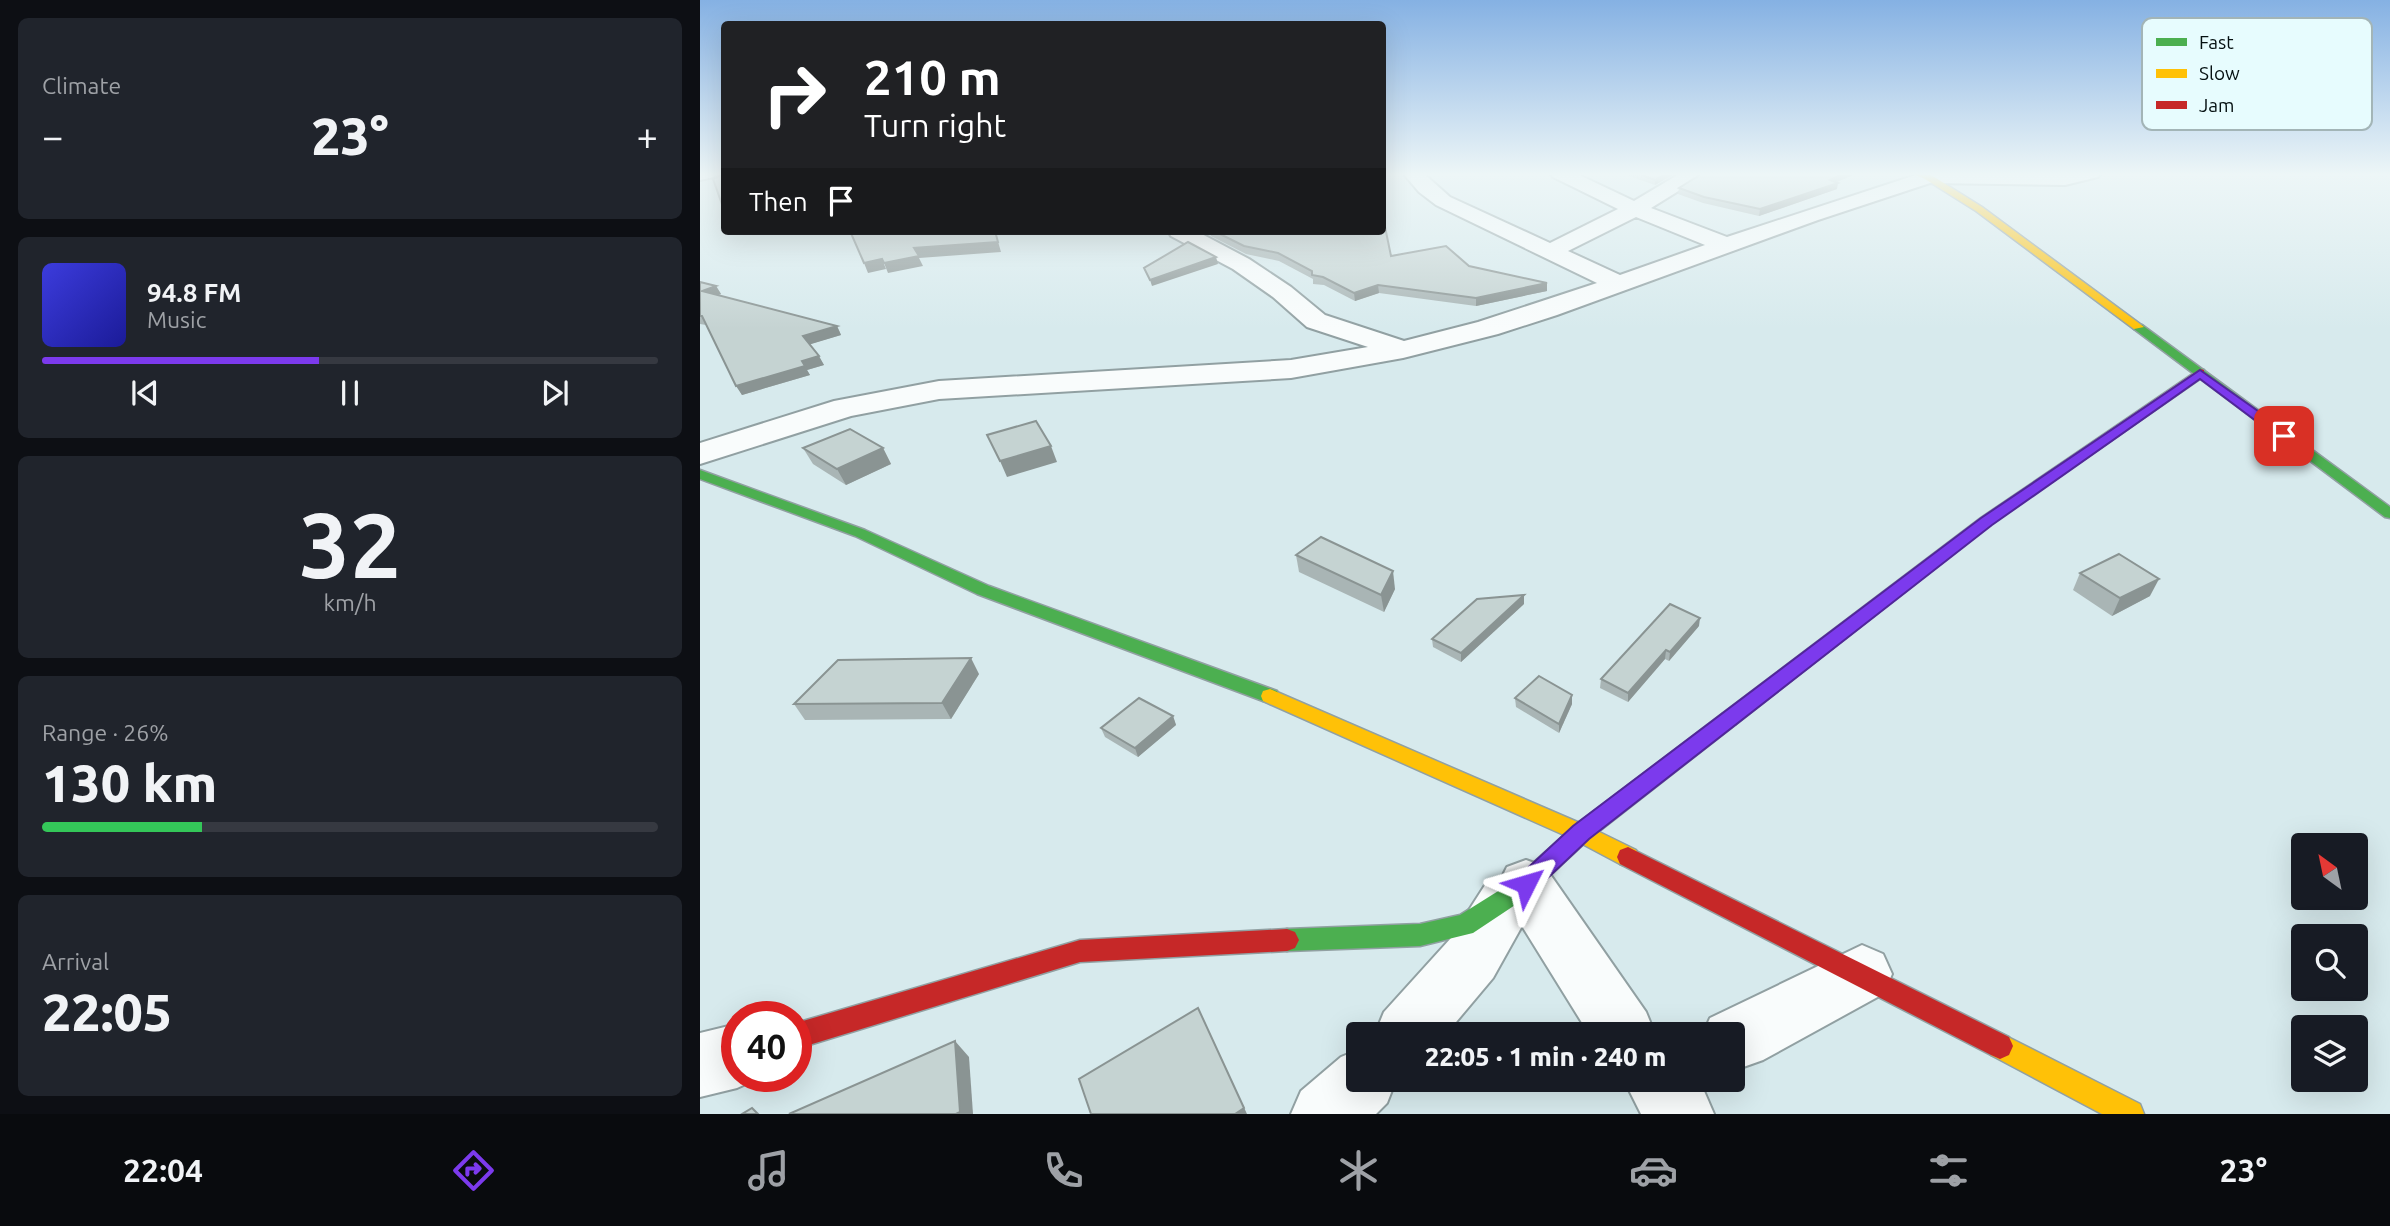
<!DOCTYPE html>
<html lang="en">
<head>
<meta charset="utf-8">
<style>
	body { margin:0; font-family:Ubuntu,sans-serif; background:#20242c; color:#f1f3f6; height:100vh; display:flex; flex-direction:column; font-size:26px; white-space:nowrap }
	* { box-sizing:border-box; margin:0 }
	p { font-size:23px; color:#9ea1a6 }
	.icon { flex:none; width:38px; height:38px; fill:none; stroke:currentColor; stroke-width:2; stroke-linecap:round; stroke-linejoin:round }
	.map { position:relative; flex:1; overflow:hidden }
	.side { display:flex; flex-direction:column; gap:18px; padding:18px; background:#0d0f14; width:700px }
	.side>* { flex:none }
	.guide { position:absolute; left:21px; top:21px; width:665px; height:214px; border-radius:7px; box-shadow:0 7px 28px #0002; background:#202124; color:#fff; overflow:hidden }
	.needle { width:46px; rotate:327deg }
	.fabs { position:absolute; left:1591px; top:833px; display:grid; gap:14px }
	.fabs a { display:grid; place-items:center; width:77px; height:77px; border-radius:7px; background:#171b24; box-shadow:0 7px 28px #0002; font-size:35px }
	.speed { position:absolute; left:21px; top:1001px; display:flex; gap:14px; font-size:35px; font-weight:700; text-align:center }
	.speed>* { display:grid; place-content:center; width:91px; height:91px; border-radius:50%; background:#171b24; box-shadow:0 7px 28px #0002; line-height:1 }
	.speed .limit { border:10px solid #d22; background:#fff; color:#111 }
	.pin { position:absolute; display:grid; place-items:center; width:60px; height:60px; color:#fff; margin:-30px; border-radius:14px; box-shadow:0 4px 10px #0006 }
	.me { position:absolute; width:77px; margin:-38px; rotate:50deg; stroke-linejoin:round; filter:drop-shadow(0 0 5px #0008) }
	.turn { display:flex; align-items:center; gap:24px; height:147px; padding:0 28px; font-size:32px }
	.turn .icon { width:91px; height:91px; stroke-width:2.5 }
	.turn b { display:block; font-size:49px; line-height:60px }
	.then { display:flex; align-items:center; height:66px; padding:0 28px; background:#0003; gap:14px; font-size:26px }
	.big { font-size:52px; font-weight:800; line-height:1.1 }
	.side .tile { flex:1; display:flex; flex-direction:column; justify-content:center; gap:10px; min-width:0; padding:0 24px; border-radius:10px; background:#20242c }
	.side .dial { align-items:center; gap:0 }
	.dial b { font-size:91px; line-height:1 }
	.song { display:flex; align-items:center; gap:21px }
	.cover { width:84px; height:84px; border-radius:10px; background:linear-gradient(135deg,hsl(240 70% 55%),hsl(240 70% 35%)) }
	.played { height:7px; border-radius:4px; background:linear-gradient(90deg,#7c3aed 45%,#363941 45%) }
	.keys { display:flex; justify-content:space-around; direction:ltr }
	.heat { display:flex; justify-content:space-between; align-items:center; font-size:38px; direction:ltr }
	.charge { height:10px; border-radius:5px; background:linear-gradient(90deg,#34c759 26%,#363941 0) }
	.trip { position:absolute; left:646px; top:1022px; width:399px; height:70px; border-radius:7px; background:#171b24; box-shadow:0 7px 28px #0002; font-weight:800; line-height:70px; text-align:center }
	.tabs { display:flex; height:112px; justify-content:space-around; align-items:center; background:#090b0e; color:#9ea1a6 }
	.tabs .icon { width:49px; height:49px }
	.tabs .current { color:#7c3aed }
	.tabs b { font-size:32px; color:#f1f3f6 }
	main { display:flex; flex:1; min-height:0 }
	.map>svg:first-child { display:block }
</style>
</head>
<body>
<main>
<section class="side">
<div class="tile"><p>Climate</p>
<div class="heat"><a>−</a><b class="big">23°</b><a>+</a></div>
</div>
<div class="tile">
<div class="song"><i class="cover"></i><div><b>94.8 FM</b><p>Music</p></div></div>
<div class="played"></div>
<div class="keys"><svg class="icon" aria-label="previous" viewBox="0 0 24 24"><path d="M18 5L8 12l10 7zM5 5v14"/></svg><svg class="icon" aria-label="pause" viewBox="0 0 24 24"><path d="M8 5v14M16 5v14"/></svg><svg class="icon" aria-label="next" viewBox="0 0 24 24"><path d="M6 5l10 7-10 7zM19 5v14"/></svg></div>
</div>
<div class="tile dial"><b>32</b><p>km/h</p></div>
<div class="tile"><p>Range · 26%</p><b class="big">130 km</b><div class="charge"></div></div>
<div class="tile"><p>Arrival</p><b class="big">22:05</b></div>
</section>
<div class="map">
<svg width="1690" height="1114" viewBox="0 0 1690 1114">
	<rect width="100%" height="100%" fill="#d7eaed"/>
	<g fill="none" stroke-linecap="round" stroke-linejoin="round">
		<g stroke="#91a0a2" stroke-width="4">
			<g id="street">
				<polygon points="0,173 16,173 13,177 0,180"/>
				<path d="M703,173H723L750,197L850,243L918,209L853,177L850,173H875L934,201L981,173H1004L1001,177L951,208L1027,237L1222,173H1401L1398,177L1365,185L1230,183L1118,220L857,315L798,334L703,358L591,378L239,399L151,416L0,464V443L134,401L239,381L591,360L668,347L607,327L573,297L533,269L471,236L468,231H496L549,259L591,287L625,315L704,341L778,322L897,283L736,205L719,192ZM936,217L1005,245L920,275L868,251Z"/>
				<polygon points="826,860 845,867 946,1012 955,1034 889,1034 822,926 793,978 746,1034 675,1034 684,1012 751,938 787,882 802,877 807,867"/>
				<polygon points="1162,945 1183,954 1192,974 1183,994 1063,1060 1032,1071 1032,1034 1003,1034 1010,1018"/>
				<polygon points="37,1024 37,1076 60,1076 59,1078 37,1088 0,1097 0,1033"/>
				<polygon points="658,1050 658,1080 696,1080 687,1103 676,1114 591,1114 601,1091 641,1057"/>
				<polygon points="924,1080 996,1080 1004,1091 1014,1114 941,1114"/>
			</g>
		</g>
		<g stroke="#91a0a2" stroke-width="3">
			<g id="fast">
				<polygon points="1434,325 1442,325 1690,507 1690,518 1685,517 1434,329"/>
				<polygon points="0,470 165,530 289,586 577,691 579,696 577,701 570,703 563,701 277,594 155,536 0,479"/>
				<polygon points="1029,712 1036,714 1039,719 1036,724 889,839 827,897 773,933 720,946 587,951 579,948 575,940 579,932 587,929 720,924 760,915 811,883 873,827 1022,714"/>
			</g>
		</g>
		<g stroke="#91a0a2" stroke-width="3">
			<g id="slow">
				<polygon points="1211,173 1231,175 1282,207 1444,327 1434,329 1276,211 1225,179"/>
				<polygon points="570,689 889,827 936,850 939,857 936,864 928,867 920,864 873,839 563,701 561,696 563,691"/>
				<polygon points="1300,1033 1440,1104 1444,1114 1402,1114 1291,1055 1287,1046 1291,1037"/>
			</g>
		</g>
		<g stroke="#91a0a2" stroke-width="3">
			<g id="jam">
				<polygon points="1500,369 1504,370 1504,376 1291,524 1036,724 1029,726 1022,724 1019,719 1022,714 1281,518"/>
				<polygon points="928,847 1309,1037 1313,1046 1309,1055 1300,1059 1291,1055 920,864 917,857 920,850"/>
				<polygon points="587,929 595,932 599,940 595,948 587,951 380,962 96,1049 96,1023 380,940"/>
			</g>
		</g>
		<use href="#street" fill="#f9fcfc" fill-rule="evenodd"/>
		<use href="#fast" fill="#4caf50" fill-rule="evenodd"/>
		<use href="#slow" fill="#ffc107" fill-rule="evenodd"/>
		<use href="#jam" fill="#c62828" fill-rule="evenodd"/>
	</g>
	<g fill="#a9b5b5">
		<polygon points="921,173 976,173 955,185"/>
		<polygon points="1003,173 1158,173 1137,182 1137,189 1059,216 1003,203 978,194 979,188"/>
		<polygon points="510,231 682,231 691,256 769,266 847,283 847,291 776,306 679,293 655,301 624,285 613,284 613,279 579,261 546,254 511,236"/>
		<polygon points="0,282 16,286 21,294 18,295 137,326 141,335 110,344 124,365 107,370 110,375 42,395 6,325 0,324"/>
		<polygon points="103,448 183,448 191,464 146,485 113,464"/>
		<polygon points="596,555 695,589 684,612 599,572"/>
		<polygon points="1380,573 1450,596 1412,616 1373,590"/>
		<polygon points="824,604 761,662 733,647 732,639"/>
		<polygon points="999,626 969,661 965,659 928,702 900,688 901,679"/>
		<polygon points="279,674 251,719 105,720 94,704"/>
		<polygon points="815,698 872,704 859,733 816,707"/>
		<polygon points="473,716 476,725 438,757 405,737 401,728"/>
	</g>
	<g fill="#8a9493">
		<polygon points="967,173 976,173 955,185 955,180"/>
		<polygon points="1146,173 1158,173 1129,185 1130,180"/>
		<polygon points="1138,183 1137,189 1059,216 1060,209"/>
		<polygon points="295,231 301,252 219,258 223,266 188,273 184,263 214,248"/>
		<polygon points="516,257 518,264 452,286 450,280"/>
		<polygon points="182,259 186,269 168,273 164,263"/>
		<polygon points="847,283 847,291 776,306 776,298"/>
		<polygon points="678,285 679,293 655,301 654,293"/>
		<polygon points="16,286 21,294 7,299 2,291"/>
		<polygon points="137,326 141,335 108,345 103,336"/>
		<polygon points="119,356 124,365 107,370 110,375 42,395 36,386 102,361"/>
		<polygon points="351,446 357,462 307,477 300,461"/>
		<polygon points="183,448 191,464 146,485 137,469"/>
		<polygon points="693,571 695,589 684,612 681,595"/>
		<polygon points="1459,579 1450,596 1412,616 1420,598"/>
		<polygon points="824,595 824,604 761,662 761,653"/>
		<polygon points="1000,618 999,626 969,661 970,652"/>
		<polygon points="966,650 965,659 928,702 928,693"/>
		<polygon points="271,658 279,674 251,719 242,703"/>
		<polygon points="872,695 872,704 859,733 859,724"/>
		<polygon points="473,716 476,725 438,757 435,748"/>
		<polygon points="498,1008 547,1114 535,1114"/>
		<polygon points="255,1041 269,1057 273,1114 256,1114"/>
	</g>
	<g fill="#c5d3d2" stroke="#8a9493" stroke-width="2">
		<polygon points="24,173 24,210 13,179"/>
		<polygon points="937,173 967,173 955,180"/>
		<polygon points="1003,173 1146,173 1130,180 1138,183 1060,209 1004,197 979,188"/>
		<polygon points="684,222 691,256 746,246 769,266 847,283 776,298 678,285 654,293 623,277 612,275 612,271 578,253 544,246 514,231 682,231 682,223"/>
		<polygon points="150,231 295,231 298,242 214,248 219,256 184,263 182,259 164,263"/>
		<polygon points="488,242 516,257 450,280 444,268"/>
		<polygon points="0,282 16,286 2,291 137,326 103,336 119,356 102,361 105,366 36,386 2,316 0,316"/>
		<polygon points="336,421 351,446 300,461 287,435"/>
		<polygon points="150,429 183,448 137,469 103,448"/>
		<polygon points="621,537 693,571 681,595 596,555"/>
		<polygon points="1419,554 1459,579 1420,598 1380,573"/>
		<polygon points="824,595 761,653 732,639 777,599"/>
		<polygon points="970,604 1000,618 970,652 966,650 928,693 901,679"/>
		<polygon points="271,658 242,703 94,704 138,660"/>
		<polygon points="839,676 872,695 859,724 815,698"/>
		<polygon points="439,698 473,716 435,748 401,728"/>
		<polygon points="498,1008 544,1108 535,1114 391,1114 379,1079"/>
		<polygon points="255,1041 260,1112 256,1114 89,1114"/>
		<polygon points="52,1108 58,1114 42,1114"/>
	</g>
	<linearGradient id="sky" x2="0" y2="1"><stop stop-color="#85b1e3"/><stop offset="0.53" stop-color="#edf6f7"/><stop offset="1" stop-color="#edf6f7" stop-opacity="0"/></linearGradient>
	<rect width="1690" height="329" fill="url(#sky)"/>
	<polygon fill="#7c3aed" stroke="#51269a" stroke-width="2" points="1500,370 1589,433 1589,439 1580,439 1500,379 1292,525 889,839 834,891 826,894 818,891 814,884 818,877 873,826 1281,518"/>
	<rect x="1442" y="18" width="230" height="112" rx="10" fill="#e7fcfe" stroke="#a3b5b7" stroke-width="2"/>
	<rect x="1456" y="38" width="31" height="8" fill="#4caf50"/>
	<rect x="1456" y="69" width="31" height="9" fill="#ffc107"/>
	<rect x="1456" y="101" width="31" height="8" fill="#c62828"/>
	<g font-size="19" fill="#051011">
		<text x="1499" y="49">Fast</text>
		<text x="1499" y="80">Slow</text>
		<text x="1499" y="112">Jam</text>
	</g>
</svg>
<div class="fabs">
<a><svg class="needle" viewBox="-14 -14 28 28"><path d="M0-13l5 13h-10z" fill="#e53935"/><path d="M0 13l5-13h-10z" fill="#9ea1a6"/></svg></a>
<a><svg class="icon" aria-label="search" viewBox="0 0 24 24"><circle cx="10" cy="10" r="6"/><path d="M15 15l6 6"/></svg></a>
<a><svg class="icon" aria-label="layers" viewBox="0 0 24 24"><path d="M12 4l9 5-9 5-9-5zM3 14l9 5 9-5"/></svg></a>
</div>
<div class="speed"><div class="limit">40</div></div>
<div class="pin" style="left:1584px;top:436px;background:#d93025"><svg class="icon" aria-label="arrive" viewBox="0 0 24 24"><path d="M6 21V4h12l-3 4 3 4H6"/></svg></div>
<svg class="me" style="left:826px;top:884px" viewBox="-20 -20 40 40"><path d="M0-17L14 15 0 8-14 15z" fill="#7c3aed" stroke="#fff" stroke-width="4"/></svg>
<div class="trip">22:05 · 1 min · 240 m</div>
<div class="guide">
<div class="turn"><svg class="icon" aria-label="right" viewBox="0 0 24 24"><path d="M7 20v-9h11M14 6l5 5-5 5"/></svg><div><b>210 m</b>Turn right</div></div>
<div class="then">Then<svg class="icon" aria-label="arrive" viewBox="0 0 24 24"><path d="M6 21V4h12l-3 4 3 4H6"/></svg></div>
</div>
</div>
</main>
<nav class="tabs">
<b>22:04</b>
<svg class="icon current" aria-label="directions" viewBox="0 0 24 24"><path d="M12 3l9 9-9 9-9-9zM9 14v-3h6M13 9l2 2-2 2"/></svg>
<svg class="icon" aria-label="music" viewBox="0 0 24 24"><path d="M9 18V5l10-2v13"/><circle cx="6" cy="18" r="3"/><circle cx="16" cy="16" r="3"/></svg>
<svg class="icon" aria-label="phone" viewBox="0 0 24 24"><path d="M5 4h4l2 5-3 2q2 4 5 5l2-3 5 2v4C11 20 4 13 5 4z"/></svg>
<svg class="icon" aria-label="climate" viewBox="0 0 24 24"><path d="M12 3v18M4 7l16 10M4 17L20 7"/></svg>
<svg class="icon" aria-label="car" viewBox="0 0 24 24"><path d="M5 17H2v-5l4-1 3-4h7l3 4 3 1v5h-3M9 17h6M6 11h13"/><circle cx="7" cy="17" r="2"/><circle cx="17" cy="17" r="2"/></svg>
<svg class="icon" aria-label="filters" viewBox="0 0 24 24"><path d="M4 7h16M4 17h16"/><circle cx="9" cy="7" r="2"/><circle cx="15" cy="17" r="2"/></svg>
<b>23°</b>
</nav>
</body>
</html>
